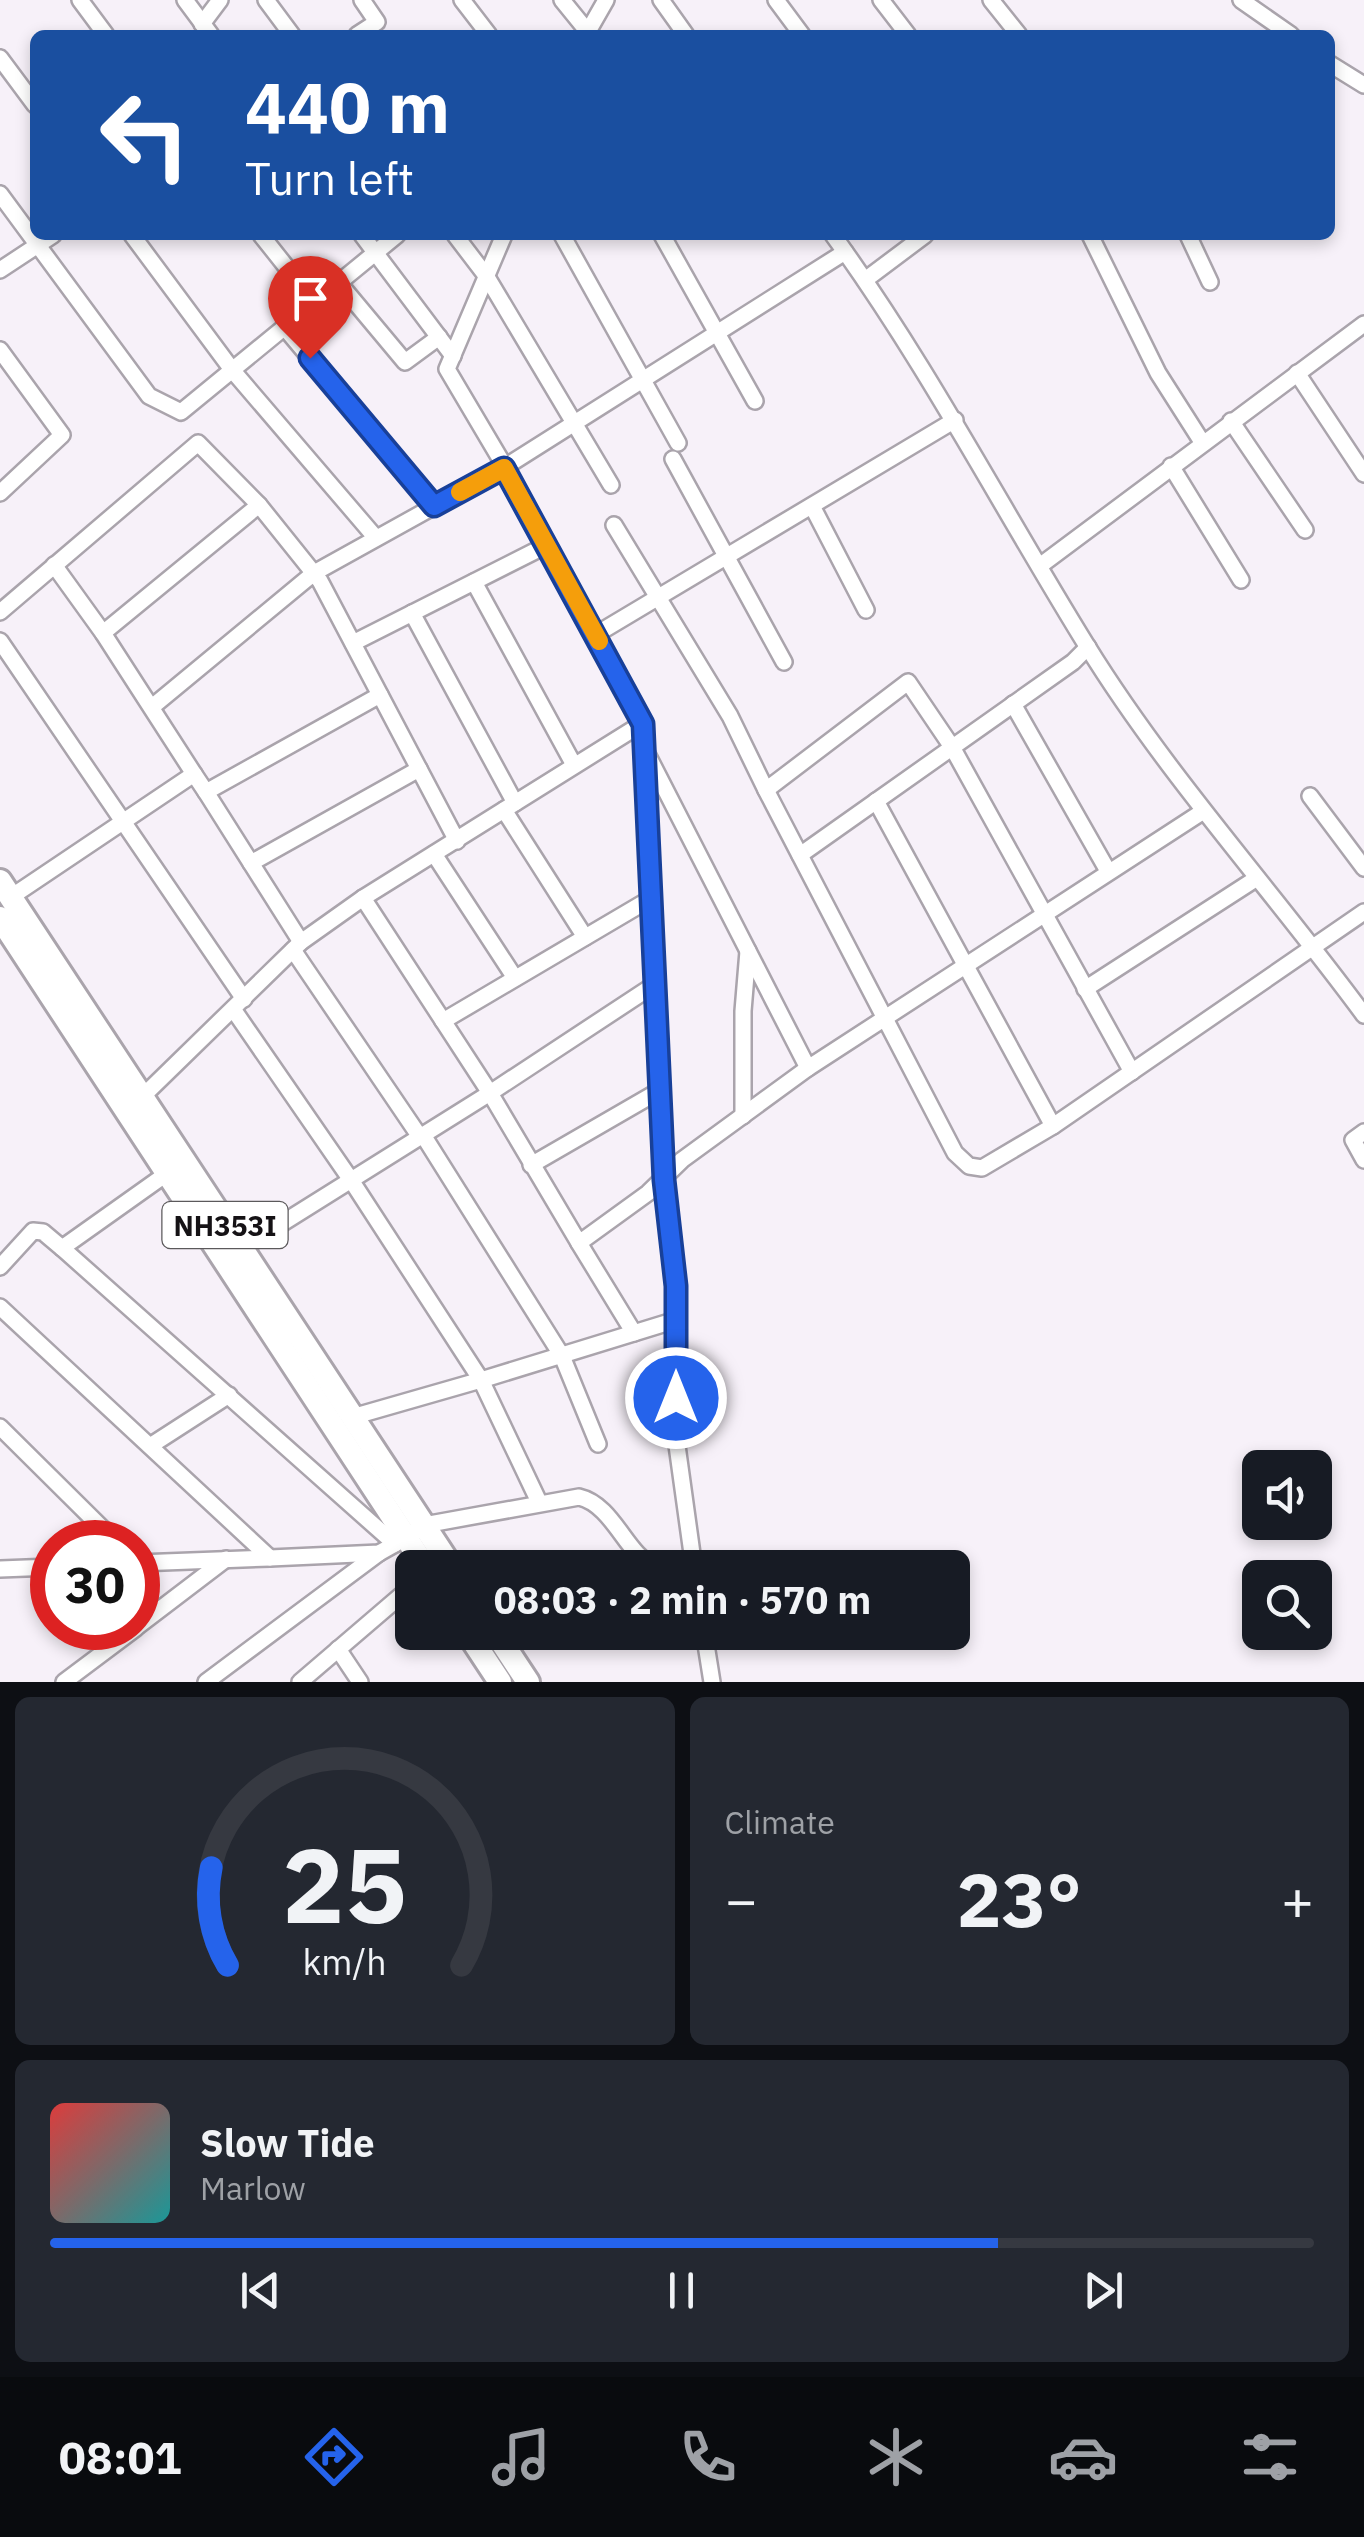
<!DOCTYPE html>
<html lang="en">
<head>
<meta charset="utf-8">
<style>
	body { margin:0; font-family:"IBM Plex Sans",sans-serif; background:#242831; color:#f1f3f6; height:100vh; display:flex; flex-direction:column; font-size:38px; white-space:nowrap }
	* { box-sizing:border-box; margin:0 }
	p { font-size:32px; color:#9ea1a6 }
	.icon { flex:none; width:55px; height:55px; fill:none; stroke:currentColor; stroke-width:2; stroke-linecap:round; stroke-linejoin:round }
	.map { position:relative; height:1682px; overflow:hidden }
	.sheet { display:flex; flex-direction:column; gap:15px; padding:15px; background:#0d0f14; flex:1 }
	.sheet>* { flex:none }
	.guide { position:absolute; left:30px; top:30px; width:1305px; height:210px; border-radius:15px; box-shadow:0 5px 15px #0003; background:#1a4fa0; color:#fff; overflow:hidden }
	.controls { position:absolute; left:1242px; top:1450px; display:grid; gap:20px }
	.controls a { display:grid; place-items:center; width:90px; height:90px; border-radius:15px; background:#171b24; box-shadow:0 5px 15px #0003; font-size:50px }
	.speed { position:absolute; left:30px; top:1520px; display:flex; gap:20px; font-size:50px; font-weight:700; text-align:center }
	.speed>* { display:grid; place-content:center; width:130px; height:130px; border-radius:50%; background:#171b24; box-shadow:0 5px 15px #0003; line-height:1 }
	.speed .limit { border:15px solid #d22; background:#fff; color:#111 }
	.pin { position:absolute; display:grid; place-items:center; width:85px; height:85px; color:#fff; margin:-102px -42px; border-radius:50% 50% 50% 0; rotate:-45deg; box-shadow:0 0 10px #0007 }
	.pin .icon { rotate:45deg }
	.me { position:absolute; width:110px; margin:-55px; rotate:0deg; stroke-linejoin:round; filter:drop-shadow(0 0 8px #0008) }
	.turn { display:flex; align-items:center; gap:35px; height:210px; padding:0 50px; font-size:45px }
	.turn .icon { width:130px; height:130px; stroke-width:2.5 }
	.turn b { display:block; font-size:70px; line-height:85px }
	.big { font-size:75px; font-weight:800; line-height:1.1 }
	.sheet .card { flex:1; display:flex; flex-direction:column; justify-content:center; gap:15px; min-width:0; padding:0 35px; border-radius:15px; background:#242831 }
	.sheet .dial { align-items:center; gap:0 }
	.dial svg { height:260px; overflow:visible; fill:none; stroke:#363941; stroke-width:7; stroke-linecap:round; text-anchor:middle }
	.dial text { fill:#f1f3f6; stroke:none }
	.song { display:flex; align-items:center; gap:30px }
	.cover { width:120px; height:120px; border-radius:15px; background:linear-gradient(135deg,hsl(0 70% 55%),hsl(180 70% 35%)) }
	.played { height:10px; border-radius:5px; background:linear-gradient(90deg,#2563eb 75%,#363941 75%) }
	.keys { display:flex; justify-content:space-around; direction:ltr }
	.heat { display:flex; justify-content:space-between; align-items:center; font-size:55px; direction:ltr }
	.sheet .tiles { flex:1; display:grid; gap:15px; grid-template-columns:1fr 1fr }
	.card:last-child { grid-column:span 2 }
	.trip { position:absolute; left:395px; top:1550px; width:575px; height:100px; border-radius:15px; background:#171b24; box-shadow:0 5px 15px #0003; font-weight:800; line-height:100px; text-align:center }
	.tabs { display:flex; height:160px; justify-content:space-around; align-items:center; background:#090b0e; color:#9ea1a6 }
	.tabs .icon { width:70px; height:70px }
	.tabs .current { color:#2563eb }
	.tabs b { font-size:45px; color:#f1f3f6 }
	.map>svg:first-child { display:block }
</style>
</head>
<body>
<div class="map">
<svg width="1364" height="1682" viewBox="0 0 1364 1682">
	<rect width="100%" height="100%" fill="#f7f1f9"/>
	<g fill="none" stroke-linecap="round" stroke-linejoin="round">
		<g stroke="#aaa4ac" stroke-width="20">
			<g id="minor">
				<polyline points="80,0 106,35"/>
				<polyline points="185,0 211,35"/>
				<polyline points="266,0 292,35"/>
				<polyline points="462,0 489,35"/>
				<polyline points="562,0 588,32"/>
				<polyline points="661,0 686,35"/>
				<polyline points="776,0 802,35"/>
				<polyline points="881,0 908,35"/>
				<polyline points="991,0 1019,35"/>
				<polyline points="1241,0 1291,35"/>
				<polyline points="202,24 220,0"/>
				<polyline points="357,35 377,22 362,0"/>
				<polyline points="586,35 606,0"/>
				<polyline points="0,58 35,105"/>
				<polyline points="1330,64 1364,85"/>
				<polyline points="0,194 149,396 181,412 397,235"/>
				<polyline points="132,235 233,371 376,538"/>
				<polyline points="261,235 315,303"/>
				<polyline points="362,235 453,356"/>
				<polyline points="455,235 487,277 611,485"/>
				<polyline points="504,235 447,369 505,467 643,723 663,1180 676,1286 675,1431 694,1568"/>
				<polyline points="562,235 678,443"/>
				<polyline points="662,235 755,401"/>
				<path d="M833,235C928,366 1002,509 1087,646C1168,777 1273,891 1364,1015"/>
				<polyline points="1090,235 1158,373 1202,442"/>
				<polyline points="1188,235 1210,282"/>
				<polyline points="0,270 53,235"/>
				<polyline points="865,280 925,235"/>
				<polyline points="339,283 405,362 439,337"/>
				<polyline points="285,328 434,506"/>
				<polyline points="0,350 62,435 0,493"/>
				<polyline points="1297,373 1364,474"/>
				<polyline points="1231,421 1305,530"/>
				<polyline points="673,459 784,662"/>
				<polyline points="1171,466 1241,580"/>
				<polyline points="812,506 866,610"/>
				<polyline points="614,525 730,716 766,790 908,682 952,747 1132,1072"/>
				<polyline points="54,565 103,633 194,774"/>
				<polyline points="1041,565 1364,324"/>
				<polyline points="474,582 574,765"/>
				<polyline points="0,612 198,443 259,505 320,581 457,841"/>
				<polyline points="412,613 515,803"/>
				<polyline points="103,633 259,505"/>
				<polyline points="595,635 955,420"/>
				<polyline points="0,641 244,999"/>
				<polyline points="353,643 547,545"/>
				<polyline points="1013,704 1108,871"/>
				<polyline points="152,707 314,573 505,467 845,252"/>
				<polyline points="645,750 808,1068"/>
				<polyline points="766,790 955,1153 969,1166 982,1168 1053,1126 1364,912"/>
				<polyline points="206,792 301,942"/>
				<polyline points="1310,796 1364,868"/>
				<polyline points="876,801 1053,1126"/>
				<polyline points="504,810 585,937"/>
				<polyline points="434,854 515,978"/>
				<polyline points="800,855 1073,662 1088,647"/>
				<polyline points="251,863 419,769"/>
				<polyline points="11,897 194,774 206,792 380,695"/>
				<polyline points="363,898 490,1093 579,1243 648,1193 682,1160 808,1068 1202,812"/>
				<polyline points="293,950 420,1137"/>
				<polyline points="1085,989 1257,878"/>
				<polyline points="233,1009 351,1180 481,1380 352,1417"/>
				<polyline points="443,1021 650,899"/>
				<polyline points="138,1101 301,942 363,898 643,723"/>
				<polyline points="743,1116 743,1011 748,951"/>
				<polyline points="1364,1132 1353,1140 1364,1160"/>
				<polyline points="423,1135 562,1356 598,1444"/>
				<polyline points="531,1165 659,1091"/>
				<polyline points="579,1243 634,1333"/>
				<path d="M62,1248L395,1544L424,1525L579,1497C614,1505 627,1557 654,1565C667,1568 681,1563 693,1560"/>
				<polyline points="241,1249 490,1093 654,985"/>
				<polyline points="0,1267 33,1231 43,1232 62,1248 169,1172"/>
				<polyline points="0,1307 270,1558 379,1553 395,1544"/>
				<polyline points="0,1427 116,1542"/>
				<polyline points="150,1446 229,1395"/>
				<polyline points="539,1502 481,1380 676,1320"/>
				<polyline points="138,1563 270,1558"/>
				<polyline points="0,1569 52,1567"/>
				<polyline points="138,1626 226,1559"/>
				<polyline points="704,1632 712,1682"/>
				<polyline points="338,1649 360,1682"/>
				<polyline points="64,1682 136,1628"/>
				<polyline points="206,1682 379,1553"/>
				<polyline points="300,1682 412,1586"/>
			</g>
		</g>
		<g stroke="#aaa4ac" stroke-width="28">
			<g id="highway">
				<polyline points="0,881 452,1568"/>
				<polyline points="0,918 426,1568"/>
				<polyline points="467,1632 500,1682"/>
				<polyline points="495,1632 528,1682"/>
			</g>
		</g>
		<use href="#minor" stroke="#fff" stroke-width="15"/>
		<use href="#highway" stroke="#fff" stroke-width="22"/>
	</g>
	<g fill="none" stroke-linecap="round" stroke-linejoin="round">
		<g stroke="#184099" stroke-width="25">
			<polyline id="route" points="310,358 434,506 504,468 643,724 664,1180 676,1286 676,1398"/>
		</g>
		<use href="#route" stroke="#2563eb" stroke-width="18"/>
		<polyline stroke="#f59e0b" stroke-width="18" points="460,492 504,468 599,641"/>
	</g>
	<g text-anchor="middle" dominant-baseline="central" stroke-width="10" stroke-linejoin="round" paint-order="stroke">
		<rect fill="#fff" stroke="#5b595b" stroke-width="2.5" x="162.5" y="1202" width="125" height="46" rx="8"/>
		<g font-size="28" font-weight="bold" fill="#151215">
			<text x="225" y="1225">NH353I</text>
		</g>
	</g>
</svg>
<div class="controls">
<a><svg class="icon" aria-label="sound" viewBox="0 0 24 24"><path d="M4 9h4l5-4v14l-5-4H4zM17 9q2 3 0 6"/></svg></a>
<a><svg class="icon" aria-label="search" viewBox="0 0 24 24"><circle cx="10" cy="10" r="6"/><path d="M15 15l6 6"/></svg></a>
</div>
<div class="speed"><div class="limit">30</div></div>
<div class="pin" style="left:310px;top:358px;background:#d93025"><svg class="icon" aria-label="arrive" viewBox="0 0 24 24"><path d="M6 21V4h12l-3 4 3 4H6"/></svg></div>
<svg class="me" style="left:676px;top:1398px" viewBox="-20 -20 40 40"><circle r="17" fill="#2563eb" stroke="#fff" stroke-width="3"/><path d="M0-11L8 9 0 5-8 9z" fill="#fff"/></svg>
<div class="trip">08:03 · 2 min · 570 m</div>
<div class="guide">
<div class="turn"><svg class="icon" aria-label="left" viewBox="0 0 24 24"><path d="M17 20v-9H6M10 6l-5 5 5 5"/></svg><div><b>440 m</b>Turn left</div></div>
</div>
</div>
<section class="sheet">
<div class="tiles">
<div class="card dial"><svg viewBox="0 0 100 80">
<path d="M14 69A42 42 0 1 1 86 69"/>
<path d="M14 69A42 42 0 0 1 9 39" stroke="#2563eb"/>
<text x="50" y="56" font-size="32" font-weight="700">25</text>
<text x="50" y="72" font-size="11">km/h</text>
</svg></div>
<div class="card"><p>Climate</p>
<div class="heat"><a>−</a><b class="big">23°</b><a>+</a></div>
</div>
<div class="card">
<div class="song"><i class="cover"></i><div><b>Slow Tide</b><p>Marlow</p></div></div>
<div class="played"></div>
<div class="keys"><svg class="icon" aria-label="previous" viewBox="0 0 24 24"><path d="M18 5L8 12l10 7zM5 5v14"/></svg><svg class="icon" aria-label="pause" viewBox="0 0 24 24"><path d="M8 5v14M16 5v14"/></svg><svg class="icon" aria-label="next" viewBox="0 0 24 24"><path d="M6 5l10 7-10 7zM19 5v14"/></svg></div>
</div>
</div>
</section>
<nav class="tabs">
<b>08:01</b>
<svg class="icon current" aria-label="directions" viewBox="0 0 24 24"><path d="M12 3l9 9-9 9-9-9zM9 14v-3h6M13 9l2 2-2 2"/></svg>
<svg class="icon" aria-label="music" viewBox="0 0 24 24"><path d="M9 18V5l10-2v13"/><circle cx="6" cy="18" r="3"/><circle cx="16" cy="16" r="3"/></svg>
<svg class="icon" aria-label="phone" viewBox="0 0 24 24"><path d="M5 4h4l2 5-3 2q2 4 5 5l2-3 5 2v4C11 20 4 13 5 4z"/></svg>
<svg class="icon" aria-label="climate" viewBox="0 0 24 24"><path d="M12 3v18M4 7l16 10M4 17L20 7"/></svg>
<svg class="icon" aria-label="car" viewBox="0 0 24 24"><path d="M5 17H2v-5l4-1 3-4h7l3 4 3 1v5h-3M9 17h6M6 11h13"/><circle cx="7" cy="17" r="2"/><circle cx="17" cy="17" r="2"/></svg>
<svg class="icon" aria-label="filters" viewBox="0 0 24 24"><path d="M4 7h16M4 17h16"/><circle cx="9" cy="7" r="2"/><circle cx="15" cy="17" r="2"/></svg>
</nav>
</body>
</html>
